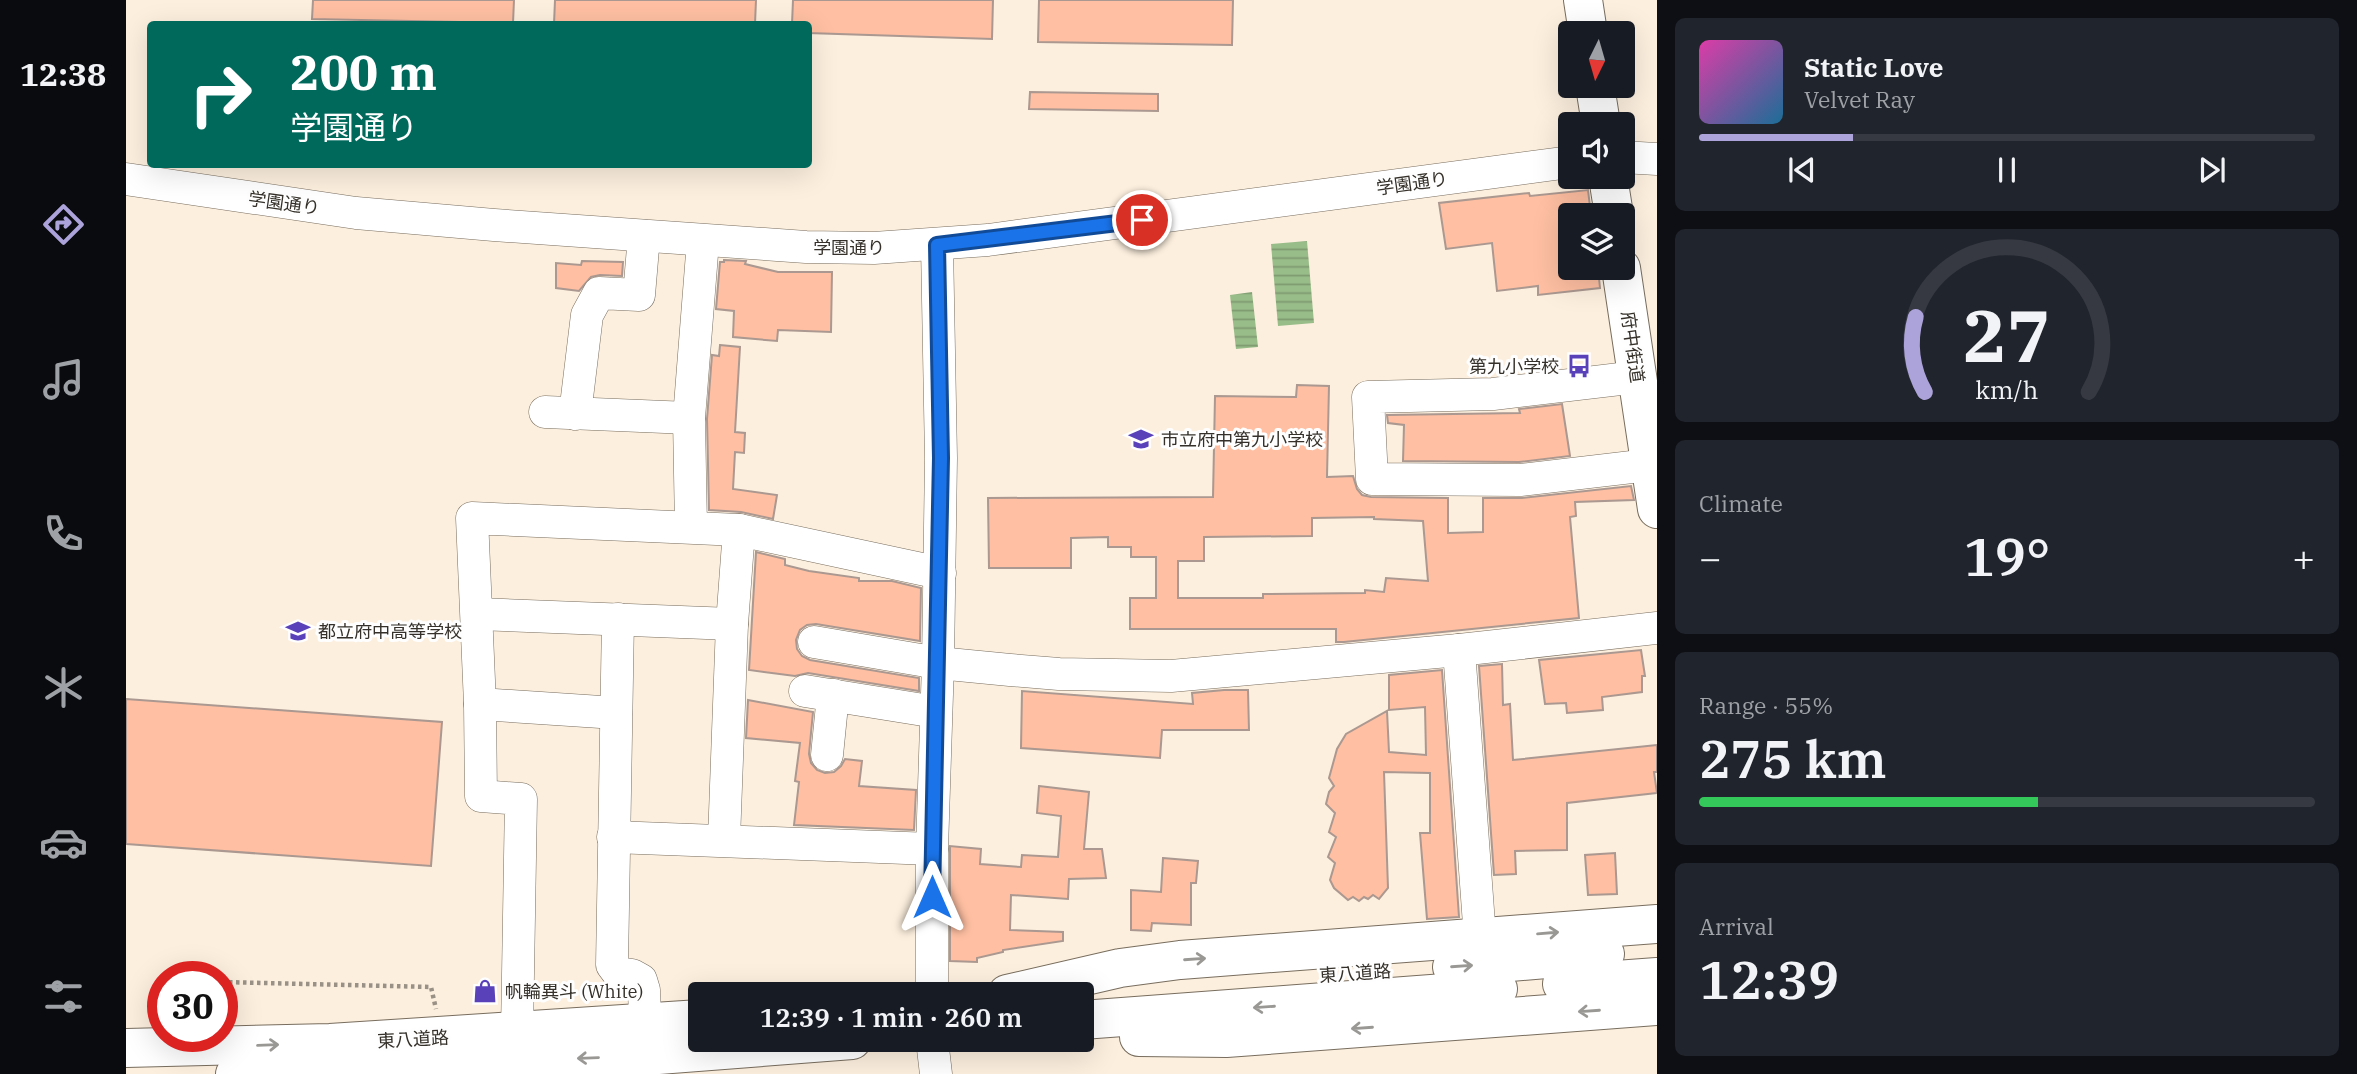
<!DOCTYPE html>
<html lang="en">
<head>
<meta charset="utf-8">
<style>
	body { margin:0; font-family:"IBM Plex Serif","Noto Sans JP",serif; background:#20242c; color:#f1f3f6; height:100vh; display:flex; flex-direction:column; font-size:26px; white-space:nowrap }
	* { box-sizing:border-box; margin:0 }
	p { font-size:23px; color:#9ea1a6 }
	.icon { flex:none; width:38px; height:38px; fill:none; stroke:currentColor; stroke-width:2; stroke-linecap:round; stroke-linejoin:round }
	.map { position:relative; flex:1; overflow:hidden }
	.side { display:flex; flex-direction:column; gap:18px; padding:18px; background:#0d0f14; width:700px }
	.side>* { flex:none }
	.hud { position:absolute; left:21px; top:21px; width:665px; height:147px; border-radius:7px; box-shadow:0 7px 28px #0002; background:#00695c; color:#fff; overflow:hidden }
	.needle { width:46px; rotate:185deg }
	.controls { position:absolute; left:1432px; top:21px; display:grid; gap:14px }
	.controls a { display:grid; place-items:center; width:77px; height:77px; border-radius:7px; background:#171b24; box-shadow:0 7px 28px #0002; font-size:35px }
	.speed { position:absolute; left:21px; top:961px; display:flex; gap:14px; font-size:35px; font-weight:700; text-align:center }
	.speed>* { display:grid; place-content:center; width:91px; height:91px; border-radius:50%; background:#171b24; box-shadow:0 7px 28px #0002; line-height:1 }
	.speed .limit { border:10px solid #d22; background:#fff; color:#111 }
	.pin { position:absolute; display:grid; place-items:center; width:60px; height:60px; color:#fff; margin:-30px; border:4px solid #fff; border-radius:50%; box-shadow:0 2px 7px #0007 }
	.me { position:absolute; width:77px; margin:-38px; rotate:0deg; stroke-linejoin:round; filter:drop-shadow(0 0 5px #0008) }
	.turn { display:flex; align-items:center; gap:24px; height:147px; padding:0 28px; font-size:32px }
	.turn .icon { width:91px; height:91px; stroke-width:2.5 }
	.turn b { display:block; font-size:49px; line-height:60px }
	.big { font-size:52px; font-weight:600; line-height:1.1 }
	.side .widget { flex:1; display:flex; flex-direction:column; justify-content:center; gap:10px; min-width:0; padding:0 24px; border-radius:10px; background:#20242c }
	.side .dial { align-items:center; gap:0 }
	.dial svg { height:182px; overflow:visible; fill:none; stroke:#363941; stroke-width:7; stroke-linecap:round; text-anchor:middle }
	.dial text { fill:#f1f3f6; stroke:none }
	.song { display:flex; align-items:center; gap:21px }
	.cover { width:84px; height:84px; border-radius:10px; background:linear-gradient(135deg,hsl(320 70% 55%),hsl(200 70% 35%)) }
	.played { height:7px; border-radius:4px; background:linear-gradient(90deg,#aca3db 25%,#363941 25%) }
	.keys { display:flex; justify-content:space-around; direction:ltr }
	.heat { display:flex; justify-content:space-between; align-items:center; font-size:38px; direction:ltr }
	.charge { height:10px; border-radius:5px; background:linear-gradient(90deg,#34c759 55%,#363941 0) }
	.trip { position:absolute; left:562px; top:982px; width:406px; height:70px; border-radius:7px; background:#171b24; box-shadow:0 7px 28px #0002; font-weight:600; line-height:70px; text-align:center }
	main { display:flex; flex:1; min-height:0 }
	.menu { display:flex; flex-direction:column; width:126px; justify-content:space-around; align-items:center; background:#090b0e; color:#9ea1a6 }
	.menu .icon { width:49px; height:49px }
	.menu .on { color:#aca3db }
	.menu b { font-size:32px; color:#f1f3f6 }
	.map>svg:first-child { display:block }
</style>
</head>
<body>
<main>
<nav class="menu">
<b>12:38</b>
<svg class="icon on" aria-label="directions" viewBox="0 0 24 24"><path d="M12 3l9 9-9 9-9-9zM9 14v-3h6M13 9l2 2-2 2"/></svg>
<svg class="icon" aria-label="music" viewBox="0 0 24 24"><path d="M9 18V5l10-2v13"/><circle cx="6" cy="18" r="3"/><circle cx="16" cy="16" r="3"/></svg>
<svg class="icon" aria-label="phone" viewBox="0 0 24 24"><path d="M5 4h4l2 5-3 2q2 4 5 5l2-3 5 2v4C11 20 4 13 5 4z"/></svg>
<svg class="icon" aria-label="climate" viewBox="0 0 24 24"><path d="M12 3v18M4 7l16 10M4 17L20 7"/></svg>
<svg class="icon" aria-label="car" viewBox="0 0 24 24"><path d="M5 17H2v-5l4-1 3-4h7l3 4 3 1v5h-3M9 17h6M6 11h13"/><circle cx="7" cy="17" r="2"/><circle cx="17" cy="17" r="2"/></svg>
<svg class="icon" aria-label="filters" viewBox="0 0 24 24"><path d="M4 7h16M4 17h16"/><circle cx="9" cy="7" r="2"/><circle cx="15" cy="17" r="2"/></svg>
</nav>
<div class="map">
<svg width="1531" height="1074" viewBox="0 0 1531 1074">
	<defs>
		<pattern id="water-rules" width="6" height="5" patternUnits="userSpaceOnUse" patternTransform="scale(1.75)"><rect width="6" height="5" fill="#99bd89"/><path d="M0 2.5h6" fill="none" stroke="#7e9a70"/></pattern>
	</defs>
	<rect width="100%" height="100%" fill="#fcefde"/>
	<g fill="url(#water-rules)">
		<polygon points="1181,241 1188,323 1152,326 1145,244"/>
		<polygon points="1126,292 1132,347 1110,349 1104,295"/>
	</g>
	<g fill="#febfa2" stroke="#ab9890" stroke-width="2" fill-rule="evenodd">
		<polygon points="187,0 388,0 387,23 186,19"/>
		<polygon points="429,0 630,0 629,24 428,24"/>
		<polygon points="667,0 867,0 866,39 682,33 682,24 666,24"/>
		<polygon points="913,0 1107,0 1106,45 912,42"/>
		<polygon points="904,92 1032,94 1032,111 903,109"/>
		<polygon points="1462,190 1465,215 1444,215 1444,268 1472,268 1474,288 1412,295 1412,286 1371,291 1366,243 1320,249 1313,203 1403,193 1404,196"/>
		<polygon points="598,260 620,261 619,264 652,272 706,272 705,332 652,330 651,341 607,337 608,311 590,309 594,262 598,262"/>
		<polygon points="456,261 497,262 496,276 474,275 465,277 453,291 430,288 430,263 455,265"/>
		<polygon points="594,345 614,347 609,432 619,433 618,453 609,452 607,489 651,495 647,519 615,512 583,510 581,419 586,355 593,356"/>
		<path d="M1171,385L1203,386L1201,477L1227,476L1231,489L1236,495L1245,497L1322,498V533L1357,532V498H1396L1505,486L1508,500L1449,502L1450,516L1444,517L1453,618L1218,642H1210V629H1004V598H1030V557H1005V547H982V537L945,538V568H863L862,498L1087,497L1089,396L1170,397ZM1248,517V519L1297,521L1302,581L1260,578L1258,592L1239,590V593L1137,594V598H1052V561H1078V537L1186,536V518Z"/>
		<polygon points="1436,404 1444,456 1393,462 1277,461 1278,425 1262,423 1261,415 1394,413 1393,409"/>
		<polygon points="630,552 659,559 659,565 683,571 733,578 733,581 766,581 795,588 794,641 690,624 681,625 674,630 670,640 671,649 676,656 684,660 793,678 793,691 682,673 669,676 623,670"/>
		<polygon points="1515,650 1519,676 1516,676 1516,692 1476,697 1477,710 1441,713 1440,703 1419,704 1413,660"/>
		<polygon points="1376,664 1377,705 1384,704 1387,760 1531,745 1531,772 1528,772 1531,793 1441,803 1441,850 1389,851 1390,874 1368,875 1353,666"/>
		<polygon points="1316,670 1333,917 1301,919 1294,833 1304,833 1304,773 1258,772 1262,888 1253,899 1247,895 1242,899 1238,897 1233,901 1227,897 1222,900 1208,888 1204,880 1209,863 1202,857 1210,837 1203,832 1209,813 1200,804 1203,792 1208,786 1203,778 1211,749 1220,734 1261,711 1263,752 1300,755 1299,707 1263,710 1263,675"/>
		<polygon points="1098,690 1122,690 1123,730 1036,730 1034,758 895,748 896,691 1067,704 1066,693"/>
		<polygon points="0,699 316,722 305,866 0,844"/>
		<polygon points="622,700 687,712 683,754 685,763 691,770 699,773 708,772 715,766 719,759 736,761 733,786 790,790 788,830 668,825 673,782 669,781 674,743 620,738"/>
		<polygon points="913,786 963,792 958,849 976,849 980,878 943,879 942,899 885,895 884,930 937,932 937,941 877,950 877,952 851,958 851,962 824,961 824,846 855,849 854,864 895,867 896,855 932,857 935,816 911,813"/>
		<polygon points="1489,853 1491,894 1462,895 1459,855"/>
		<polygon points="1037,858 1072,861 1070,883 1065,883 1065,925 1026,923 1025,931 1005,930 1005,890 1035,892"/>
	</g>
	<g fill="none" stroke-linecap="round" stroke-linejoin="round">
		<g stroke="#786d5e" stroke-width="33">
			<g id="minor">
				<polyline points="1496,157 1531,159"/>
				<polyline points="0,179 230,213 368,225 680,247 748,248 862,240 1444,162"/>
				<polyline points="1511,377 1367,394 1242,397 1246,479 1394,480 1523,465"/>
				<polyline points="419,412 563,418"/>
				<polyline points="449,414 461,315 473,293 513,295 518,236"/>
				<polyline points="565,527 563,418 577,241"/>
				<polyline points="351,614 606,624"/>
				<polyline points="492,619 486,965 492,973 506,975 515,980 518,990 520,1045"/>
				<polyline points="688,642 812,663 884,670 933,674 1045,676 1333,650 1531,628"/>
				<polyline points="1333,650 1354,938"/>
				<polyline points="679,691 810,712"/>
				<polyline points="354,704 490,713"/>
				<polyline points="701,755 707,695"/>
				<polyline points="487,837 806,849"/>
				<polyline points="598,840 606,624 613,530"/>
				<polyline points="806,994 806,849 812,663 815,458 811,245"/>
				<polyline points="391,1033 395,799 355,796 354,704 346,518 613,530 814,573"/>
				<polyline points="806,1040 810,1074"/>
			</g>
		</g>
		<g stroke="#786d5e" stroke-width="40">
			<g id="major">
				<polyline points="1457,0 1462,33"/>
				<polyline points="1469,86 1475,124"/>
				<polyline points="1482,177 1488,215"/>
				<polyline points="1495,268 1531,509"/>
				<polyline points="1326,967 1479,954"/>
				<polyline points="1436,984 1531,977"/>
				<polyline points="881,994 994,968 1054,960 1531,924"/>
				<polyline points="956,1020 1372,989"/>
				<polyline points="1013,1037 1100,1038 1531,1006"/>
				<polyline points="0,1048 204,1043 574,1019"/>
				<polyline points="109,1074 520,1056 726,1040"/>
			</g>
		</g>
		<polyline stroke="#999185" stroke-width="4.5" stroke-dasharray="3.5 3.5" stroke-linecap="butt" points="96,982 305,987 310,1009"/>
		<use href="#minor" stroke="#fff" stroke-width="32"/>
		<use href="#major" stroke="#fff" stroke-width="38"/>
		<polyline stroke="#999185" stroke-width="4.5" stroke-dasharray="3.5 3.5" stroke-linecap="butt" points="1027,203 1032,235"/>
	</g>
	<defs><path id="oneway-shaft" d="M-6 0H5M1.5-3L5.5 0L1.5 3" fill="none" stroke-width="1.6" stroke-linecap="round" stroke-linejoin="round" transform="scale(1.75)"/></defs>
	<g stroke="#9a9894">
		<use href="#oneway-shaft" transform="translate(1422 933) rotate(-5)"/>
		<use href="#oneway-shaft" transform="translate(1069 959) rotate(-4)"/>
		<use href="#oneway-shaft" transform="translate(1336 966) rotate(-4)"/>
		<use href="#oneway-shaft" transform="translate(1138 1007) rotate(176)"/>
		<use href="#oneway-shaft" transform="translate(1463 1011) rotate(176)"/>
		<use href="#oneway-shaft" transform="translate(1236 1028) rotate(176)"/>
		<use href="#oneway-shaft" transform="translate(142 1045) rotate(-2)"/>
		<use href="#oneway-shaft" transform="translate(462 1058) rotate(178)"/>
	</g>
	<g fill="none" stroke-linecap="round" stroke-linejoin="round">
		<g stroke="#114b97" stroke-width="18">
			<polyline id="route" points="806,897 815,458 811,245 1016,220"/>
		</g>
		<use href="#route" stroke="#1a73e8" stroke-width="12"/>
	</g>
	<defs>
		<g id="bus-bare" transform="scale(1.89)"><path d="M-5-6H5V4H4V6H2V4H-2V6H-4V4H-5ZM-3.5-4V0h7V-4ZM-3.5 1.2v1.5H-2V1.2ZM2 1.2v1.5H3.5V1.2Z" fill="#5841b9" stroke="#fefefe" stroke-width="2.5" paint-order="stroke"/></g>
		<g id="school-bare" transform="scale(1.89)"><path d="M0-5L7-2L0 1L-7-2ZM-4 1L0 2.5L4 1V4Q0 6-4 4Z" fill="#5841b9" stroke="#fefefe" stroke-width="2.5" paint-order="stroke"/></g>
		<g id="shop-bare" transform="scale(1.89)"><path d="M-5-2.5h2.3a2.7 3.5 0 0 1 5.4 0H5L5.5 6h-11ZM-1.5-2.5h3a1.5 2.3 0 0 0-3 0Z" fill="#5841b9" stroke="#fefefe" stroke-width="2.5" paint-order="stroke"/></g>
	</defs>
	<g fill-rule="evenodd">
		<use href="#bus-bare" x="1453" y="366"/>
		<use href="#school-bare" x="1015" y="439"/>
		<use href="#school-bare" x="172" y="631"/>
		<use href="#shop-bare" x="359" y="991"/>
	</g>
	<g text-anchor="middle" dominant-baseline="central" stroke-width="6" stroke-linejoin="round" paint-order="stroke">
		<g font-size="18" fill="#35312a" stroke="#fefefe">
			<text transform="translate(1286 183) rotate(-8)">学園通り</text>
			<text transform="translate(158 203) rotate(8)">学園通り</text>
			<text x="723" y="247">学園通り</text>
			<text transform="translate(1507 347) rotate(82)">府中街道</text>
			<text transform="translate(1229 973) rotate(-4)">東八道路</text>
			<text transform="translate(287 1039) rotate(-3)">東八道路</text>
		</g>
		<g font-size="18" fill="#35312a" stroke="#fefefe" text-anchor="start">
			<text x="1433" y="366" text-anchor="end">第九小学校</text>
			<text x="1035" y="439">市立府中第九小学校</text>
			<text x="192" y="631">都立府中高等学校</text>
			<text x="379" y="991">帆輪異斗 (White)</text>
		</g>
	</g>
</svg>
<div class="controls">
<a><svg class="needle" viewBox="-14 -14 28 28"><path d="M0-13l5 13h-10z" fill="#e53935"/><path d="M0 13l5-13h-10z" fill="#9ea1a6"/></svg></a>
<a><svg class="icon" aria-label="sound" viewBox="0 0 24 24"><path d="M4 9h4l5-4v14l-5-4H4zM17 9q2 3 0 6"/></svg></a>
<a><svg class="icon" aria-label="layers" viewBox="0 0 24 24"><path d="M12 4l9 5-9 5-9-5zM3 14l9 5 9-5"/></svg></a>
</div>
<div class="speed"><div class="limit">30</div></div>
<div class="pin" style="left:1016px;top:220px;background:#d93025"><svg class="icon" aria-label="arrive" viewBox="0 0 24 24"><path d="M6 21V4h12l-3 4 3 4H6"/></svg></div>
<svg class="me" style="left:806px;top:897px" viewBox="-20 -20 40 40"><path d="M0-17L14 15 0 8-14 15z" fill="#1a73e8" stroke="#fff" stroke-width="4"/></svg>
<div class="trip">12:39 · 1 min · 260 m</div>
<div class="hud">
<div class="turn"><svg class="icon" aria-label="right" viewBox="0 0 24 24"><path d="M7 20v-9h11M14 6l5 5-5 5"/></svg><div><b>200 m</b>学園通り</div></div>
</div>
</div>
<section class="side">
<div class="widget">
<div class="song"><i class="cover"></i><div><b>Static Love</b><p>Velvet Ray</p></div></div>
<div class="played"></div>
<div class="keys"><svg class="icon" aria-label="previous" viewBox="0 0 24 24"><path d="M18 5L8 12l10 7zM5 5v14"/></svg><svg class="icon" aria-label="pause" viewBox="0 0 24 24"><path d="M8 5v14M16 5v14"/></svg><svg class="icon" aria-label="next" viewBox="0 0 24 24"><path d="M6 5l10 7-10 7zM19 5v14"/></svg></div>
</div>
<div class="widget dial"><svg viewBox="0 0 100 80">
<path d="M14 69A42 42 0 1 1 86 69"/>
<path d="M14 69A42 42 0 0 1 10 36" stroke="#aca3db"/>
<text x="50" y="56" font-size="32" font-weight="700">27</text>
<text x="50" y="72" font-size="11">km/h</text>
</svg></div>
<div class="widget"><p>Climate</p>
<div class="heat"><a>−</a><b class="big">19°</b><a>+</a></div>
</div>
<div class="widget"><p>Range · 55%</p><b class="big">275 km</b><div class="charge"></div></div>
<div class="widget"><p>Arrival</p><b class="big">12:39</b></div>
</section>
</main>
</body>
</html>
